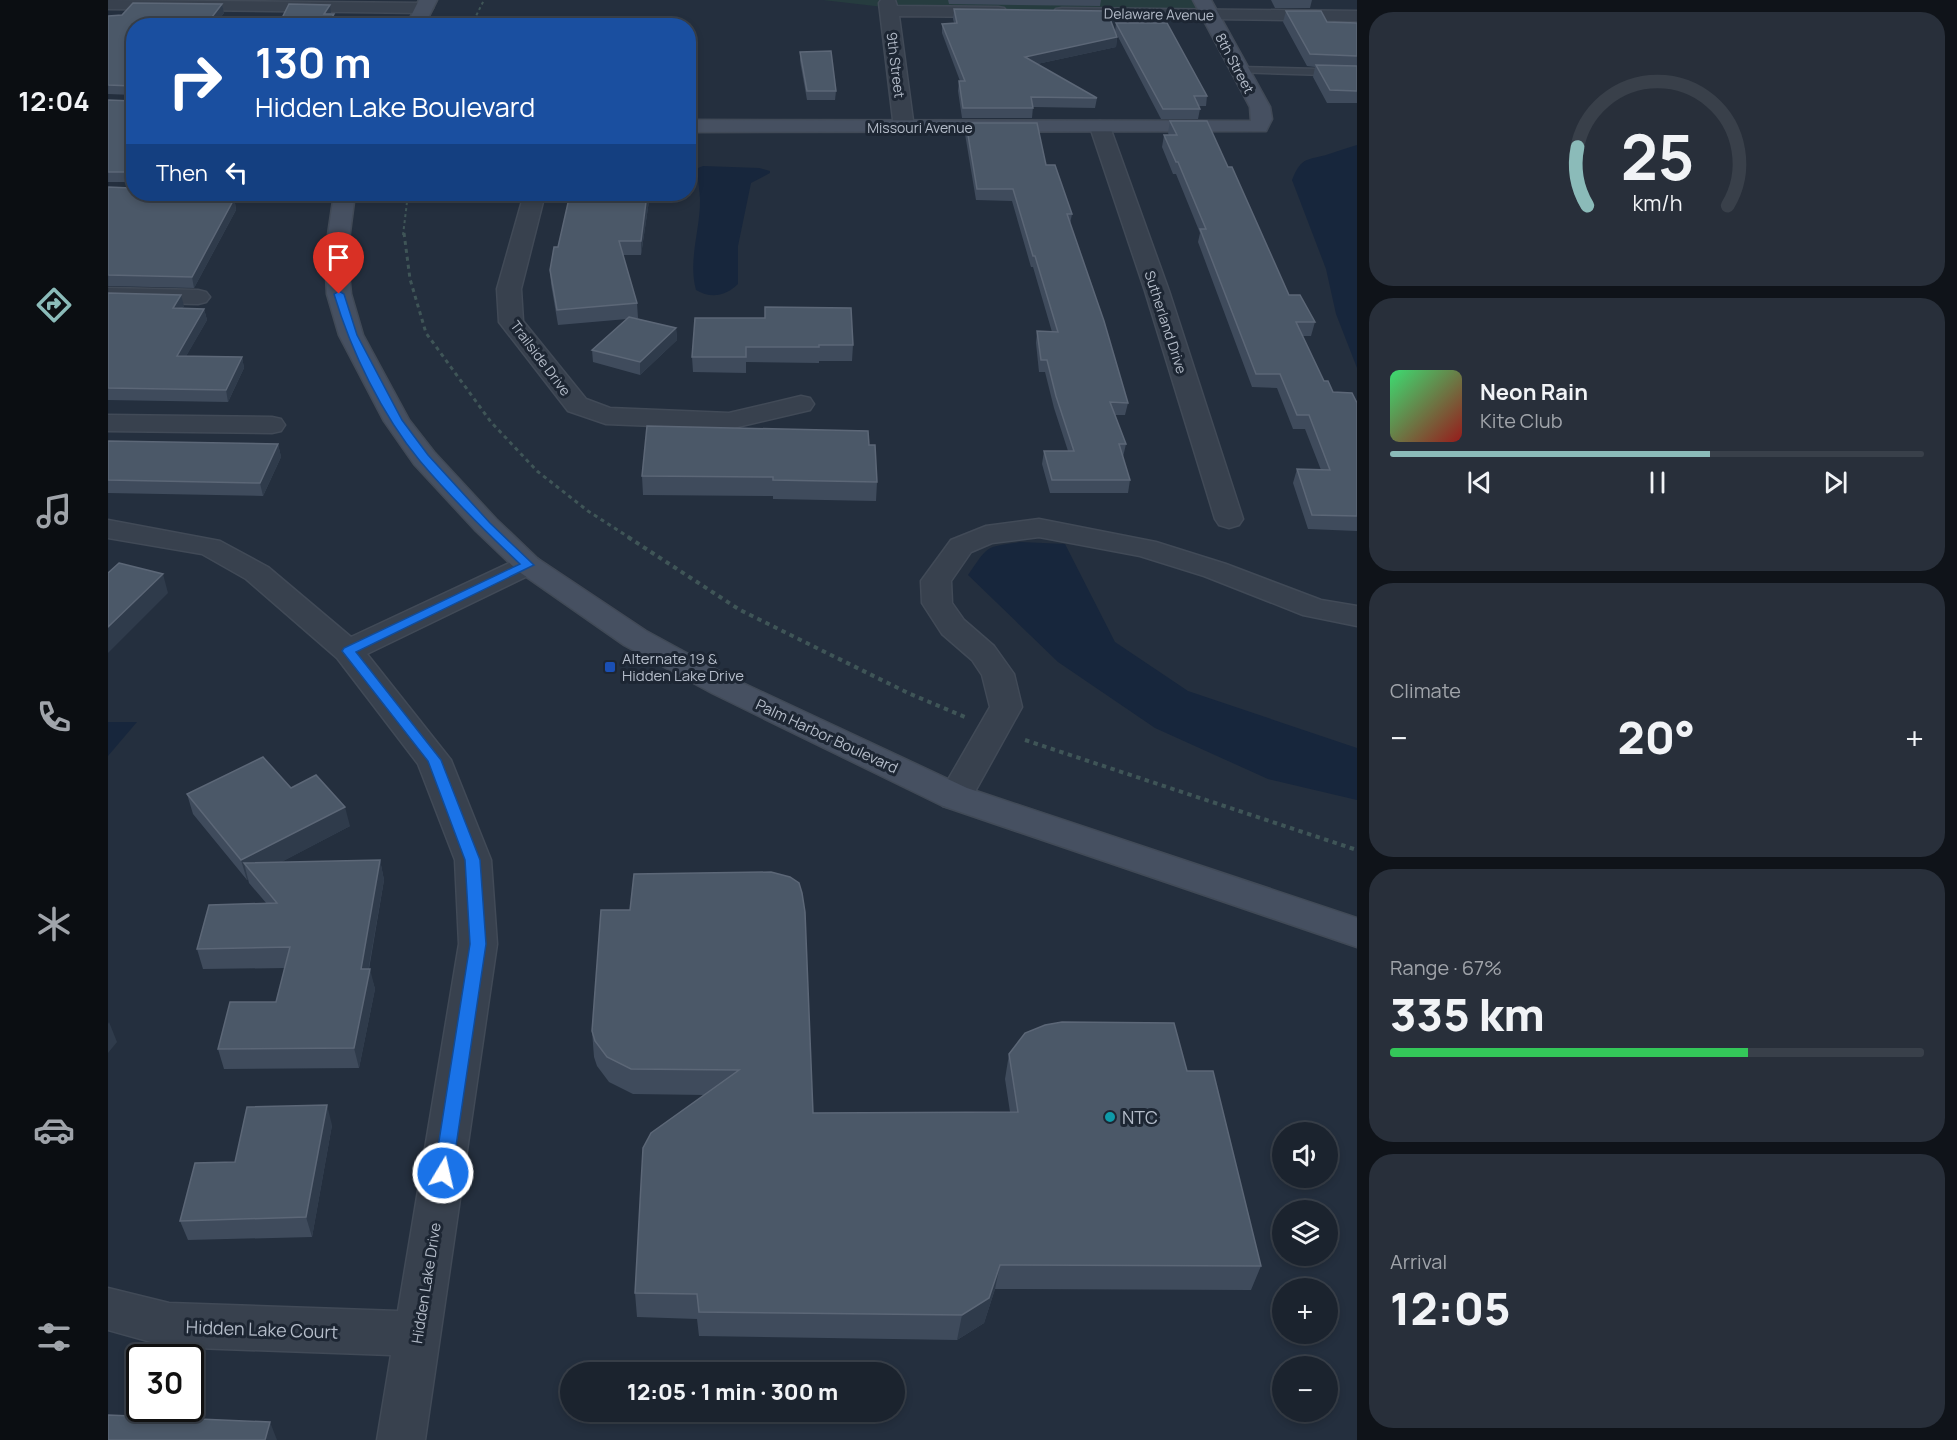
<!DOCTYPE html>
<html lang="en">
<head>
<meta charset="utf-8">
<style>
	body { margin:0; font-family:Manrope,sans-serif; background:#282f3a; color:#f1f3f6; height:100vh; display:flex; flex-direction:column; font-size:22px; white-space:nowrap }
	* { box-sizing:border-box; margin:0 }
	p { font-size:20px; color:#a0a4aa }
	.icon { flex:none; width:33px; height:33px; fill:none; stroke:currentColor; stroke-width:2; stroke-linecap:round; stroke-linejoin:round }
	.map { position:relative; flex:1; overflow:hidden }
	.details { display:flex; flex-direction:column; gap:12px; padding:12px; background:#0f1319; width:600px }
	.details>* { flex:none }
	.banner { position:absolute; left:18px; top:18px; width:570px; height:183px; border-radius:24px; box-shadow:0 3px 9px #0003,0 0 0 2px #39404a; background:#1a4fa0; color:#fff; overflow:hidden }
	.tools { position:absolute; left:1164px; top:1122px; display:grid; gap:12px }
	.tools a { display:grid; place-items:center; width:66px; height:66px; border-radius:50%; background:#1b232e; box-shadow:0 3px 9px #0003,0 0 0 2px #39404a; font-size:30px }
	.speed { position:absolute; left:18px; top:1344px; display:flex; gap:12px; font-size:30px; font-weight:700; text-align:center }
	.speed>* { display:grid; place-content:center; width:78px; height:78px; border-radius:50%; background:#1b232e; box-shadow:0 3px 9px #0003,0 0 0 2px #39404a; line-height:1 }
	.speed .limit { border:3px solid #111; border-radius:9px; background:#fff; color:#111 }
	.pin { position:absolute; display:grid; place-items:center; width:51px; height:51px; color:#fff; margin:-62px -26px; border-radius:50% 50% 50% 0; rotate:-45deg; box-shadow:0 0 6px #0007 }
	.pin .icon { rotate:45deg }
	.me { position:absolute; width:66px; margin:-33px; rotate:9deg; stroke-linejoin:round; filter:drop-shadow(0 0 4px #0008) }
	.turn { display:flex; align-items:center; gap:21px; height:126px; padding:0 30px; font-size:27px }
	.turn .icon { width:78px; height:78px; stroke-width:2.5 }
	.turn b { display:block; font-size:42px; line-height:51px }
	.then { display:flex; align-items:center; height:57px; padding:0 30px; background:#0003; gap:12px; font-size:22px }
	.big { font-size:45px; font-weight:800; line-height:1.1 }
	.details .card { flex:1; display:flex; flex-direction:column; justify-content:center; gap:9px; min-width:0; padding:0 21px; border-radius:24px; background:#282f3a }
	.details .dial { align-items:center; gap:0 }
	.dial svg { height:156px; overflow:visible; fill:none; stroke:#39404a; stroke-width:7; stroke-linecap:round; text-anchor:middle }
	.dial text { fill:#f1f3f6; stroke:none }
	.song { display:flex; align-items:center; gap:18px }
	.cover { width:72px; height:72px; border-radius:9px; background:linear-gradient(135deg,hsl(140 70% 55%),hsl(0 70% 35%)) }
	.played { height:6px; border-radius:3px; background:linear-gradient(90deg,#8bbbb9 60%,#39404a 60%) }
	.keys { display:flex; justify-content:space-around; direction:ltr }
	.heat { display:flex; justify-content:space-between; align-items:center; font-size:33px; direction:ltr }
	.charge { height:9px; border-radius:4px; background:linear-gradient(90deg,#34c759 67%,#39404a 0) }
	.trip { position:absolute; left:452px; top:1362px; width:345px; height:60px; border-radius:30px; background:#1b232e; box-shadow:0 3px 9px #0003,0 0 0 2px #39404a; font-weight:800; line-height:60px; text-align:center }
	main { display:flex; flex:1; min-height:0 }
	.dock { display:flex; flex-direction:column; width:108px; justify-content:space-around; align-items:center; background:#0b0e12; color:#a0a4aa }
	.dock .icon { width:42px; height:42px }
	.dock .current { color:#8bbbb9 }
	.dock b { font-size:27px; color:#f1f3f6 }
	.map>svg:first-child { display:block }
</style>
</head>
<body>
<main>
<nav class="dock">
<b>12:04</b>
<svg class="icon current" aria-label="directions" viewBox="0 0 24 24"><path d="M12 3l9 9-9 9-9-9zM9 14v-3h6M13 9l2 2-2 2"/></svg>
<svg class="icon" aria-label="music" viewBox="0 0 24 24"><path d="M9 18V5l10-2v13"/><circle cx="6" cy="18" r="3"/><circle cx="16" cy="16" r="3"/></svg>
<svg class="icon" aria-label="phone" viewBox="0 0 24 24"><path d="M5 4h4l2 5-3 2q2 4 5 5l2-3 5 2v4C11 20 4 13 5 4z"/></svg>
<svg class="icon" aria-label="climate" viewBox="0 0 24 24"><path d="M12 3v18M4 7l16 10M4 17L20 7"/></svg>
<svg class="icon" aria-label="car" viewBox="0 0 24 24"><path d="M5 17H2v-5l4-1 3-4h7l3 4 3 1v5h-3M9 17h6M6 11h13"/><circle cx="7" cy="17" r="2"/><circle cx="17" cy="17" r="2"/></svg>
<svg class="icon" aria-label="filters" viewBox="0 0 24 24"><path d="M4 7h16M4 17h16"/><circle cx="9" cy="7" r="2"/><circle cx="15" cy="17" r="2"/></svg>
</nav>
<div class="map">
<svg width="1249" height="1440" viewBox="0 0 1249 1440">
	<rect width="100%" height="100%" fill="#242f3e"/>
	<polygon fill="#263c3f" points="715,0 1088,0 1093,11 784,8"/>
	<g fill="#17263c">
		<path d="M1249,145V368L1228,314L1218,269L1184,180C1194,155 1200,161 1221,154C1230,151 1239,148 1249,145Z"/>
		<path d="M595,166L651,168L662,171V173L643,183L630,246V284C618,296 603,299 588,290C580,260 592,231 592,201C592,190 589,180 590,168Z"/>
		<path d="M913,542L957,544L1007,642L1080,691L1249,748V800L1160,779L1047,728L950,662L860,575C881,545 876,547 913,542Z"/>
		<polygon points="0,722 29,722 0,756"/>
	</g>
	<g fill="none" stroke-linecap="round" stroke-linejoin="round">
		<g stroke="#414a57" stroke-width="3">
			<polygon id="lane" points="1131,67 1249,70 1249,76 1127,72 1126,70"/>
		</g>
		<g stroke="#414a57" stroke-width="3">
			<g id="street">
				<polygon points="0,0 316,3 322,4 325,8 322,12 316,13 0,9"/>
				<polygon points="773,0 787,0 789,6 890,7 896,8 899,12 896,16 890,17 791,16 806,128 803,132 789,132 786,128 771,3"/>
				<polygon points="954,8 1249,11 1249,21 948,17 945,13 948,9"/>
				<polygon points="992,121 999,123 1002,127 1061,291 1135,519 1131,525 1121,528 1111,525 1107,519 1037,291 982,127 985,123"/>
				<polygon points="416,194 437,194 413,289 415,321 478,399 502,408 621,413 693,396 702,398 706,404 702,410 621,429 498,424 460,411 391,322 389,289"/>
				<polygon points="0,288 90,290 98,292 102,297 98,302 90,304 0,302"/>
				<polygon points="0,415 164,417 173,419 177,425 173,431 164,433 0,431"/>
				<polygon points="931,519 1048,542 1118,564 1213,600 1249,606 1249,626 1195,615 1096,576 1032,556 931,537 884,543 863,552 843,581 844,603 856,620 886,646 906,674 914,707 859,806 847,809 835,806 830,797 882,707 874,675 864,660 834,634 814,603 813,581 843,540 878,526"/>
				<polygon points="0,520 112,541 160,567 243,637 410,559 420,556 430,559 435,565 430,571 259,654 343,760 383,860 389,944 317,1440 269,1440 283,1355 61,1347 0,1330 0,1288 61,1303 290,1311 351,944 347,860 310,764 229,658 138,579 94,554 0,538"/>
			</g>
		</g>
		<g stroke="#414a57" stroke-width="3">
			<g id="secondary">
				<polygon points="311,0 329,0 316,26 298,26"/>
				<polygon points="1085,0 1103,0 1162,107 1164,119 1158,131 580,132 580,120 1143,121 1142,107"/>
				<polygon points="226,194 247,194 239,255 243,294 255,335 301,420 326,452 388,519 430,559 538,631 626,679 859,788 1249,918 1249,947 835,806 604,693 516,645 410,571 368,531 306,464 276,421 231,335 219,294 217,255"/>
			</g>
		</g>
		<g stroke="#3f5557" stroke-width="2" stroke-dasharray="3 3" stroke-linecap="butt">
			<polyline points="363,26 376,0"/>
			<polyline points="295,235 300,194"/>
		</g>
		<polyline stroke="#3f5557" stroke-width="3" stroke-dasharray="4 4" stroke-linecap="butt" points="296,233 302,279 318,333 383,422 429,471 480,511 522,538"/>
		<g stroke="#3f5557" stroke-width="4" stroke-dasharray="4.5 4.5" stroke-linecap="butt">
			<polyline points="520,537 632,610 800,693 857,717"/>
			<polyline points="917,740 1249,850"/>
		</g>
		<use href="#lane" fill="#38414e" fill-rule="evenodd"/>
		<use href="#street" fill="#38414e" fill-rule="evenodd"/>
		<use href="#secondary" fill="#465061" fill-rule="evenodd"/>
	</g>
	<g fill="#3f4b5c">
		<polygon points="840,0 993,0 992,6 841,4"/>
		<polygon points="1163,0 1204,0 1202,8 1167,8"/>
		<polygon points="114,4 116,13 106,26 26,26 26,182 0,182 0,100 25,101 25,95 0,94 0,16 14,15"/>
		<polygon points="846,9 1007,32 1008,23 1099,96 1098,106 1091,106 1092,109 1090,119 1053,119 1008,33 1009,37 1008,47 929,64 989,98 987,108 925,107 924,118 854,118 850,91 851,81 852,81 834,33 834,24 846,23 845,19"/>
		<polygon points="1178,11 1219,22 1249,23 1249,103 1219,103 1205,77 1207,67 1199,66 1175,22"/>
		<polygon points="692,52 728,91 727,100 699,100 692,61"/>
		<polygon points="1062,121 1120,167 1181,295 1207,322 1203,336 1194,336 1216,381 1225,392 1249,403 1249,531 1200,529 1185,483 1189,469 1213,470 1197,429 1185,429 1169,388 1144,387 1090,242 1092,233 1068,174 1065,174 1054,147 1056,135 1061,135 1060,133"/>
		<polygon points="858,123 938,165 964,214 962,224 1020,403 1017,415 1007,415 1018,444 1015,457 1022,480 1020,493 942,493 934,464 936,451 960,451 946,408 937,372 931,372 928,343 929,331 944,332 925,267 923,267 904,201 868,200 857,134"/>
		<polygon points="0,187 127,203 128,210 86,288 0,286"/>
		<polygon points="542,194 533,255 515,255 529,303 530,318 527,318 568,328 569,340 532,375 485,362 484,350 519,319 450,325 443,284 442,270 450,247"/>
		<polygon points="0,293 76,306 74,309 96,309 99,320 78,356 134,357 136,368 120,402 0,400"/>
		<polygon points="587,318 745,345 744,361 711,361 711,363 638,362 638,373 585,372 584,357"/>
		<polygon points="0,441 170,444 173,457 155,496 0,493"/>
		<polygon points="761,445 769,482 768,501 665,499 665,496 535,495 534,476"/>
		<polygon points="183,788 242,826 173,862 272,860 276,880 261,969 267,989 251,1068 116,1069 110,1049 168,1002 177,968 95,969 89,949 159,904 141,883 140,879 139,880 85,814 79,794"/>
		<polygon points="493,910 705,1113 902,1112 897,1079 901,1054 1079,1071 1153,1266 1143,1290 887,1289 876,1323 849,1340 591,1336 589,1319 529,1317 527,1293 596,1095 525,1094 501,1082 489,1066 486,1057 484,1031"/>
		<polygon points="224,1125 204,1237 80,1240 72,1221 127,1162"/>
	</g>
	<g fill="#2f3b4b">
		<polygon points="114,4 116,13 106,26 97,26"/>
		<polygon points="222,5 223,14 216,14"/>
		<polygon points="226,14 227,23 226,26 219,26"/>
		<polygon points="1009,37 1008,47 915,67 917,57"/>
		<polygon points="124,194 132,194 127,203 128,210 86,288 84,277"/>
		<polygon points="539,194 542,194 533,255 533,241"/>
		<polygon points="73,295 76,306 68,319 65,308"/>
		<polygon points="96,309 99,320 72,367 69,356"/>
		<polygon points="568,328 569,340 532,375 532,362"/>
		<polygon points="134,357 136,368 120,402 118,390"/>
		<polygon points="170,444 173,457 155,496 152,483"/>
		<polygon points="55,574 60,593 0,653 0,627"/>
		<polygon points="237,807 242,826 147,876 136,863 140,879 139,880 133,860"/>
		<polygon points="272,860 276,880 257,989 253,969"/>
		<polygon points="262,969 267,989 251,1068 246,1048"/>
		<polygon points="1,1022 9,1042 0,1053 0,1024"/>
		<polygon points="219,1105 224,1125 204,1237 198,1217"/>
		<polygon points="892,1265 887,1289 876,1323 849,1340 854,1315"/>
		<polygon points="162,1422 169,1440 157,1440"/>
	</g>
	<g fill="#4b5868" stroke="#5c6777" stroke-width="1.5">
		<polygon points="25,3 114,4 97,26 26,26 26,179 25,172 0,172 0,100 25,101 25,86 0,85 0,16 14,15"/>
		<polygon points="181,4 222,5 216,14 226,14 219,26 170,26"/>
		<polygon points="846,9 999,11 1009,37 917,57 989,98 923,97 925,108 855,108 851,81 857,81 834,24 849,23"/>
		<polygon points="1178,11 1213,11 1219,22 1249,23 1249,56 1202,54"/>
		<polygon points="1008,23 1059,23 1099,96 1086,96 1092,109 1055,109"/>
		<polygon points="723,51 728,91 699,91 692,52"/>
		<polygon points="1208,65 1249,66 1249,91 1222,90"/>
		<polygon points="1062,121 1099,121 1120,167 1124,167 1181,295 1192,295 1207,322 1188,322 1216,381 1220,381 1225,392 1244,393 1249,403 1249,516 1204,515 1189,469 1222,470 1201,415 1189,415 1172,374 1148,374 1092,229 1098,229 1070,162 1068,162 1056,135 1069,135"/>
		<polygon points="858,123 929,123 938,165 947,165 964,214 959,214 996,321 1020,403 1002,402 1018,444 1011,444 1022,480 944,480 936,451 966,451 948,396 939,360 933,360 929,331 950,332 927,256 925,256 905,189 869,189"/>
		<polygon points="0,187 23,188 26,187 26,194 124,194 121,199 126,199 84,277 0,275"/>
		<polygon points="462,194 539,194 533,241 511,241 529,303 449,310 442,270 446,247 450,247"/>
		<polygon points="0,293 73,295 65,308 96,309 69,356 134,357 118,390 0,388"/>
		<polygon points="657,307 743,308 745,345 711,345 711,347 638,347 638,357 584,357 587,318 657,318"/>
		<polygon points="521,317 568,328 532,362 484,350"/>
		<polygon points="539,426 760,431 761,445 767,445 769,482 665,480 665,477 534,476"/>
		<polygon points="0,441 170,444 152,483 0,480"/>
		<polygon points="11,563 55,574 0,627 0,573"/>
		<polygon points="155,757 183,788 208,775 237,807 133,860 79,794"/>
		<polygon points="272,860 253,969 262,969 246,1048 110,1049 122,1002 168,1002 182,947 89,949 101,905 169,903 136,863"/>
		<polygon points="663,872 682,877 691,883 694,893 697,912 705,1113 910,1112 901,1054 917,1033 937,1025 954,1022 1066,1023 1079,1071 1105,1071 1153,1266 892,1265 881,1298 854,1315 591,1312 589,1294 527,1293 535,1148 543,1133 631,1070 523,1069 499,1057 487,1041 484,1031 493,910 522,910 526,874"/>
		<polygon points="219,1105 198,1217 72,1221 87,1163 127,1162 139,1107"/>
		<polygon points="0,1415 162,1422 157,1440 0,1440"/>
	</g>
	<path fill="#1a73e8" stroke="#114b97" stroke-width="1.5" d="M231,291L236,294L249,335L294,420L320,455L382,523L426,565L248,652L333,760L372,860L378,944L344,1173L341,1179L335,1181L328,1179L326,1173L362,944L357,860L320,761L234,651L236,648L412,564C377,531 343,498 312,461C274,415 243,351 226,294Z"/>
	<rect fill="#1a4fb4" stroke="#1d2633" stroke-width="2" x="496" y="661" width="12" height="12" rx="3"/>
	<circle fill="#0f9aa8" stroke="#1d2633" stroke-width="2" cx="1002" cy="1117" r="6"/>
	<g text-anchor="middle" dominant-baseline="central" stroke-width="6" stroke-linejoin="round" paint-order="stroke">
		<g font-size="14" fill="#b4bcc9" stroke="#1d2633">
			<text transform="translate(1051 14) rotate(1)">Delaware Avenue</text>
			<text transform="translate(1127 63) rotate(62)">8th Street</text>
			<text transform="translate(788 65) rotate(83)">9th Street</text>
			<text x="812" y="127">Missouri Avenue</text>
			<text transform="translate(1058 322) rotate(72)">Sutherland Drive</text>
			<text transform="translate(433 358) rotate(53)">Trailside Drive</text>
		</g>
		<g font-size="15" fill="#b4bcc9" stroke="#1d2633" text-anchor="start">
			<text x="514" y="658">Alternate 19 &amp;<tspan x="514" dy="17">Hidden Lake Drive</tspan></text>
		</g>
		<g font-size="15" fill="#b4bcc9" stroke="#1d2633">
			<text transform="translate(719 736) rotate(25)">Palm Harbor Boulevard</text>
			<text transform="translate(318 1283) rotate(-81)">Hidden Lake Drive</text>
		</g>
		<g font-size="18" fill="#b4bcc9" stroke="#1d2633" text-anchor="start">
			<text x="1014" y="1117">NTC</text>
		</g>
		<g font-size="18" fill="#b4bcc9" stroke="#1d2633">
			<text transform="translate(154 1329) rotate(2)">Hidden Lake Court</text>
		</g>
	</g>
</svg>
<div class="tools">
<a><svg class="icon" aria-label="sound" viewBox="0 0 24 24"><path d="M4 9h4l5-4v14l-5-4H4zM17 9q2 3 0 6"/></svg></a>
<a><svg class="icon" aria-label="layers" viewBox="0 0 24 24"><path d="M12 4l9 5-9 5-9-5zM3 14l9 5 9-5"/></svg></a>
<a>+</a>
<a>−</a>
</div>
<div class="speed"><div class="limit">30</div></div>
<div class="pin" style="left:231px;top:294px;background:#d93025"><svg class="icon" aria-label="arrive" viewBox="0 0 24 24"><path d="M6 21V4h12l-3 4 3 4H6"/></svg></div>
<svg class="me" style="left:335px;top:1173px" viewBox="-20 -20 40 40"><circle r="17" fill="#1a73e8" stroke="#fff" stroke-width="3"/><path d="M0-11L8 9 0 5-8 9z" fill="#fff"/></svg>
<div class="trip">12:05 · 1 min · 300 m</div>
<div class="banner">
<div class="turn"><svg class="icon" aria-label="right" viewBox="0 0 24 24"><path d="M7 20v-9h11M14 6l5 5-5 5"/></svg><div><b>130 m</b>Hidden Lake Boulevard</div></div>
<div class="then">Then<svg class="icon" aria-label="left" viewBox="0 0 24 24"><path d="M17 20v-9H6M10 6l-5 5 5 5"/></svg></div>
</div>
</div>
<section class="details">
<div class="card dial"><svg viewBox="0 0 100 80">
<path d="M14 69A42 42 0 1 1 86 69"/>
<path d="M14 69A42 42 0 0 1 9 39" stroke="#8bbbb9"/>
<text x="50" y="56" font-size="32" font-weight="700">25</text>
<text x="50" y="72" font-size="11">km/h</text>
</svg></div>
<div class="card">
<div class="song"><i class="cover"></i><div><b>Neon Rain</b><p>Kite Club</p></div></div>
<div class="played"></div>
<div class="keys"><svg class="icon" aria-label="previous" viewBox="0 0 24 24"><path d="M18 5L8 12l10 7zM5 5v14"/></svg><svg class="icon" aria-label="pause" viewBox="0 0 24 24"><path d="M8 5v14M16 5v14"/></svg><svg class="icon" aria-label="next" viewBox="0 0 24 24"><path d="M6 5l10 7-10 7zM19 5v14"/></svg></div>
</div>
<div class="card"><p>Climate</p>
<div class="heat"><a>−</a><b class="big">20°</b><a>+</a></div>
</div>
<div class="card"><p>Range · 67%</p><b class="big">335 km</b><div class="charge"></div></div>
<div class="card"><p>Arrival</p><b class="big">12:05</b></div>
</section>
</main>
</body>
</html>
